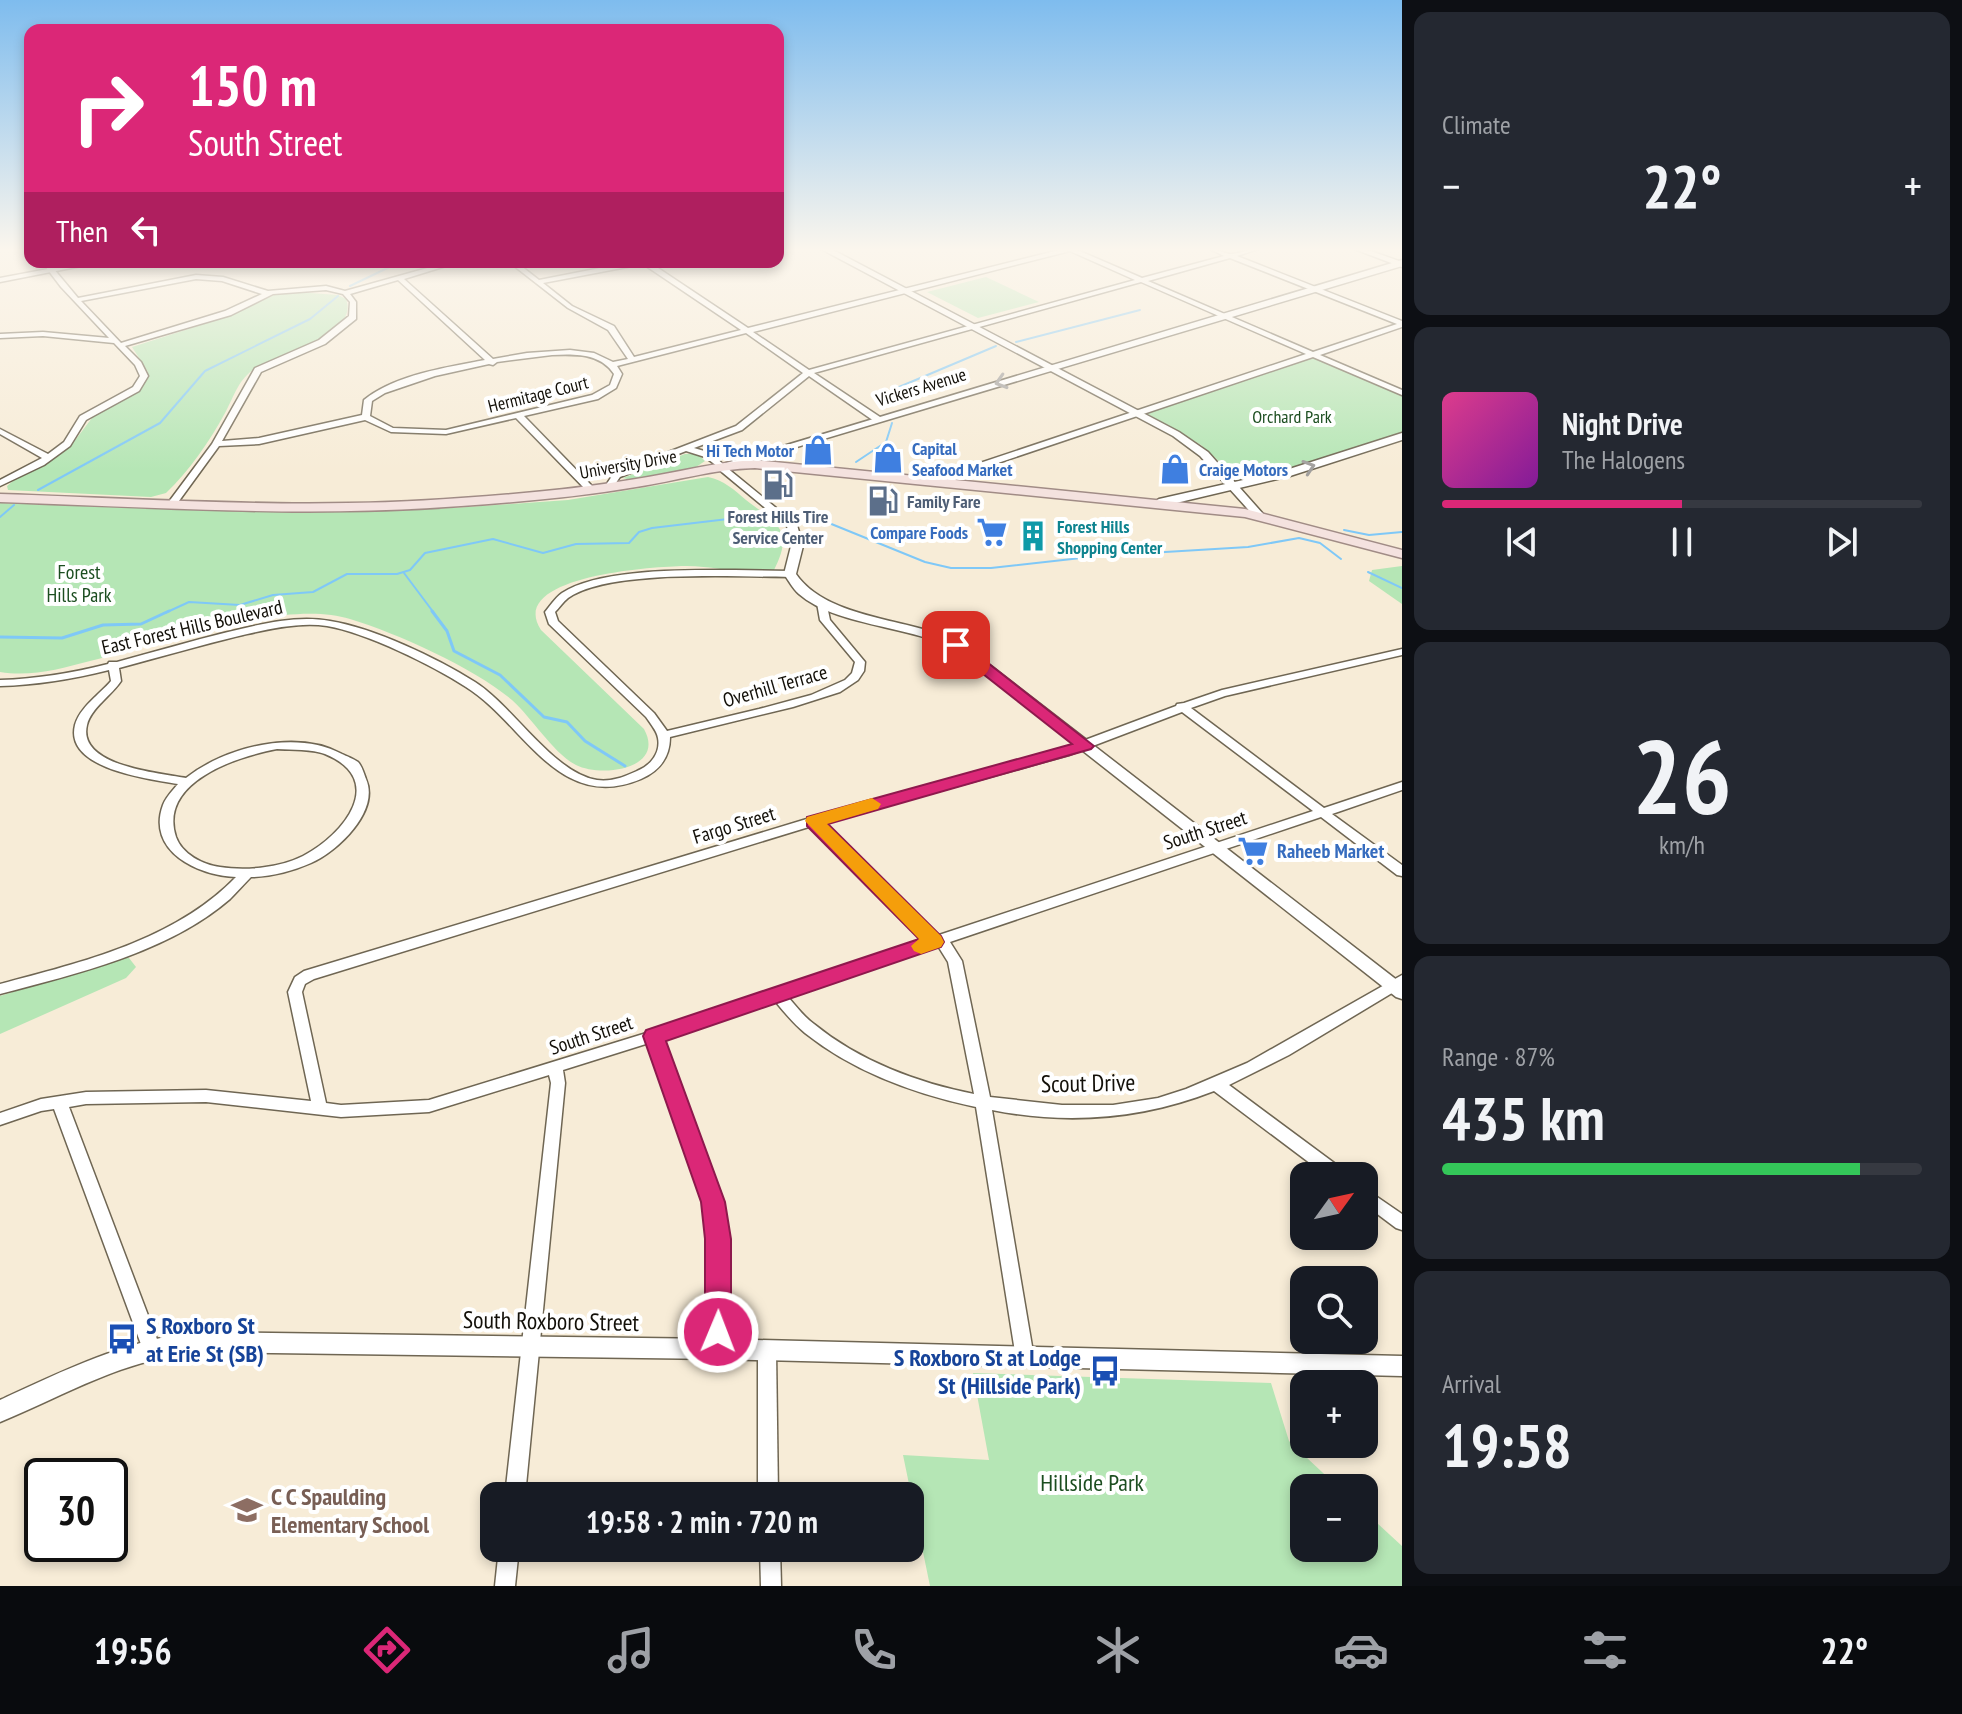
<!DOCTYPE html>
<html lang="en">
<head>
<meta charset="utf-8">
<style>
	body { margin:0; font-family:"PT Sans Narrow",sans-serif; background:#242831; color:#f1f3f6; height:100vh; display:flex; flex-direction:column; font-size:30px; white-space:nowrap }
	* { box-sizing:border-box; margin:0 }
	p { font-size:26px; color:#9ea1a6 }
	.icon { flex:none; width:44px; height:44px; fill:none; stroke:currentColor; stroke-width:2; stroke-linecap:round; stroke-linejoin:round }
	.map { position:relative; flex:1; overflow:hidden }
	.drawer { display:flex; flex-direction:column; gap:12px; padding:12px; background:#0d0f14; width:560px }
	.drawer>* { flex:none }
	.hud { position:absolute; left:24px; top:24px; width:760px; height:244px; border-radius:16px; box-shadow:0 4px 12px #0003; background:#db2777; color:#fff; overflow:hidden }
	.needle { width:52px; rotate:57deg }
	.buttons { position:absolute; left:1290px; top:1162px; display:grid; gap:16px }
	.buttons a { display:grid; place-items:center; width:88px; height:88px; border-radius:16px; background:#171b24; box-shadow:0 4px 12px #0003; font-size:40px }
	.speed { position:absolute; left:24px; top:1458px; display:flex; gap:16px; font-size:40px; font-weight:700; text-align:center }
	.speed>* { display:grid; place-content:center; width:104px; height:104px; border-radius:50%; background:#171b24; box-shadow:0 4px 12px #0003; line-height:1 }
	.speed .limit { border:4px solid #111; border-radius:12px; background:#fff; color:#111 }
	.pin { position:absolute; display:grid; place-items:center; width:68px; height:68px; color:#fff; margin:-34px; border-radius:16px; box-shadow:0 4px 12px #0006 }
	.me { position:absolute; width:88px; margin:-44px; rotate:1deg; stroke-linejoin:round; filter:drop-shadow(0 0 6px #0008) }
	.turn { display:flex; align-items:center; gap:28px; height:168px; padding:0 32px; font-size:36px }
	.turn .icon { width:104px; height:104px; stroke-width:2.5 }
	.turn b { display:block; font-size:56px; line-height:68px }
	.then { display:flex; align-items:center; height:76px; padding:0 32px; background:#0003; gap:16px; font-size:30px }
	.big { font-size:60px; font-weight:700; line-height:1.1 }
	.drawer .widget { flex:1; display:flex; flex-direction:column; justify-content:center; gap:12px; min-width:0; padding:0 28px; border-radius:16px; background:#242831 }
	.drawer .dial { align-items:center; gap:0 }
	.dial b { font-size:104px; line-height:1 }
	.song { display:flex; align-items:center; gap:24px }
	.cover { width:96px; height:96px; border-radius:12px; background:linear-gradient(135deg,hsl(330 70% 55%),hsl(290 70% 35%)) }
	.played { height:8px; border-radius:4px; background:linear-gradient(90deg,#db2777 50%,#363941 50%) }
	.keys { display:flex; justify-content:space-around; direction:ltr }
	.heat { display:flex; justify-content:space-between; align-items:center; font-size:44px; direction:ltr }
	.charge { height:12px; border-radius:6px; background:linear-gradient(90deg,#34c759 87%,#363941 0) }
	.trip { position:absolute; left:480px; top:1482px; width:444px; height:80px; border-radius:16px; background:#171b24; box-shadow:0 4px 12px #0003; font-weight:700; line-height:80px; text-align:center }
	.tab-bar { display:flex; height:128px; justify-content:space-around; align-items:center; background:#090b0e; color:#9ea1a6 }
	.tab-bar .icon { width:56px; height:56px }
	.tab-bar .selected { color:#db2777 }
	.tab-bar b { font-size:36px; color:#f1f3f6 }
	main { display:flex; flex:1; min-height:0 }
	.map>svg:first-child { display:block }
</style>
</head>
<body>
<main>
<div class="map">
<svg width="1402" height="1586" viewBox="0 0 1402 1586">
	<rect width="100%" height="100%" fill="#f7ecd7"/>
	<g fill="#b5e6b5">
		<polygon points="986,277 1039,302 978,318 927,292"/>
		<path d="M283,291L338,295L346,299C360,335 279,353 256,368C238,379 235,395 225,413C210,441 189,471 166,493L151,497L8,490L7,486L13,481L73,443L95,414L141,388L148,372L132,347L223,318Z"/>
		<polygon points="1311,356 1402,396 1402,432 1296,468 1241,481 1201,445 1146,413"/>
		<polygon points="685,454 698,454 705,461 696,467 631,480 623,478"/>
		<path d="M708,477C724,480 734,490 746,500C776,523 795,529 774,570C746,576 715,566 687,566C659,566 505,575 541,630L644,729C666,769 602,778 576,765C554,754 532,718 512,700C474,668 399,634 350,619C284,598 159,645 90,661C60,669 31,677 0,672V503L259,512L453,508L568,500Z"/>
		<polygon points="1402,566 1402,604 1369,581 1372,570"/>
		<polygon points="120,958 129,958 136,967 126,978 0,1034 0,996"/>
		<polygon points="973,1373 1271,1383 1289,1441 1339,1488 1304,1488 1304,1548 1364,1548 1364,1511 1402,1546 1402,1586 930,1586 903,1455 989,1460"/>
	</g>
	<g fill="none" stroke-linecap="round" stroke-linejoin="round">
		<g stroke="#7fc8f7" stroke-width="2">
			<polyline points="350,286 400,262"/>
			<polyline points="1016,342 1140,310"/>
			<polyline points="899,387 996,346"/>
			<polyline points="856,462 886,442 892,423"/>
			<polyline points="38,490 160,423 205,371 310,319 338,296"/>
			<polyline points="789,513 824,521 925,562 951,568 991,568 1099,556 1248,547 1299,538 1320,543 1341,559"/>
			<polyline points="0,517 14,505"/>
			<polyline points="1344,530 1369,535 1402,532"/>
			<polyline points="1368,572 1402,588"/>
			<polyline points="404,573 434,613"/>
			<polyline points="165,613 189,602 240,605 273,595 313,592 347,574 397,574 410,570 425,553 493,539 543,553 576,544 629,543 639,532 652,528 770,514"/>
		</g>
		<g stroke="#7fc8f7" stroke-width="3">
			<polyline points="432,611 447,631 454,651 500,675 544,717 567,722 585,741 625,766"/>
			<polyline points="0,637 62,638 103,625 141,624 169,611"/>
		</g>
		<g stroke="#6f6653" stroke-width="3">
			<g id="minor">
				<path d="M1063,249H1075L1142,278L1224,256L1210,249C1218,249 1223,253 1230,254C1238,254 1249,249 1258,249L1237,256L1402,321V327L1320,355L1402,390V395L1313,357L962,475L950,484H944V480L956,471L1306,354L1141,282L814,373L880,417V421H874L809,376L742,430L694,448L711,453L725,466L721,469L705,457L686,451L620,477L613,487H607L606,485L614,473L736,426L803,373L746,333L617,366L622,374L616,388L598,399L524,416L593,487V491H587L516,418L446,434L391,432L365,420L259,444L219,446L176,505H170L168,503L212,444L255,368L319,340L349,316L350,302L343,294L326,290L273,294L231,315L125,346L141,362L148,376L139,391L86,420L70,446L44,465L0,486V480L42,458L0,434V429L48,454L64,442L80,416L133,387L140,376L135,365L114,343L43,336L0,338V334L43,332L109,338L61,287L42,262H48L78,298L196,275L223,277L268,291L326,286L345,291L449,262H459L404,279L493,359L527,353L570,350L594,353L613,362L628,359L608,330L568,308L509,262H516L539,280L631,262H649L748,328ZM1070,251L1135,280L809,370L753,332ZM1230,258L1397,324L1313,352L1148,281ZM643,264L741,330L634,357L614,326L572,306L543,283ZM196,279L222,281L262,294L225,311L121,343L81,301ZM398,280L485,360C448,367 394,375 364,400L362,415L259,438L222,441L261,372L325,344L356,319V302L350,294ZM552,355C575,354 600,353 614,374L610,385L592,395L446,430L393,428L370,416L372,401L385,393L435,376L489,364L493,365L497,362Z"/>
				<path d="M735,570L790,571L795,574L790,577C739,577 608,569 568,598C563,602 559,608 555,612L558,621L654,713L667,731L759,709L811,695L845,680L852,673L855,662L820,620L817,603L818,601H826L830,620L865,662L864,671L858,680L840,692L793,707L670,737C670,758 659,771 641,779C558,814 524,723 466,687C432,665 367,633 327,626C299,622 270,629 243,635C201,645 160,657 119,668L121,681C112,695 91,708 87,725C77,766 159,773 186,778C225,747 296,729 342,754C346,756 354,759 358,762C362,766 364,774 366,779C380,811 338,851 311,863C293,871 271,877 251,877C244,884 237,892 230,899C169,952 76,974 0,994V984C83,962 175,940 236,877C198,876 146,851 163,805C166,797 173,790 178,784C149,779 64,769 75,725C80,707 100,694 111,681L109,670C73,679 37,685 0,686V680C37,679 72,673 108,664L109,662H117C154,652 191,641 228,632C261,624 296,615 330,621C374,628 437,658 475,682C513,706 553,773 597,780C611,782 624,777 637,771C650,766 661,753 658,738C657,731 650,723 646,717L549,624L545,612C550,606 555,598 562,593C600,568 690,570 735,570ZM277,749C292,750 312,749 325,754C388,780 344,835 303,856C279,868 246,871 220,867C203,865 182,854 176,837C158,782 236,757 277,749Z"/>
				<path d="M1402,649V655L1225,696L1191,708L1324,808L1402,782V790L1332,814L1402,865V876L1397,875L1321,817L950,942L962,961L990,1097L1062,1105H1113L1158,1098L1186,1089L1247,1063L1402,975V987L1289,1055L1229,1085L1345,1171L1347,1176H1327L1214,1091C1143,1119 1067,1125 992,1110L1034,1358L1031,1364L1025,1367L1019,1364L1016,1358L976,1107C915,1094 854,1072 805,1033C794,1024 784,1012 775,1001L662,1039L721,1202L726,1239L727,1349L724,1355L718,1358L712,1355L709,1349L710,1239L705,1202L649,1043L563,1070L565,1083L525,1496H505L551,1083L549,1075L429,1112L341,1117L206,1102L86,1104L69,1107L160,1347L157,1353L151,1356L145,1353L142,1347L54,1109L41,1111L0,1125V1113L41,1099L86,1092L206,1090L311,1101L288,992L295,977L304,971L810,818L1061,749L1176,706L1177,704L1184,703L1222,690ZM1182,712L1313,811L936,936L823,823L1069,755ZM812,826L924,940L653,1031L429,1100L341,1105L326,1103L302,992L305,984L314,979ZM938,946L948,962L974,1094C918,1083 859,1061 814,1024C804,1017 796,1006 788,997Z"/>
				<polygon points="1364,1188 1402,1214 1402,1230 1396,1228 1364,1204"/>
				<polygon points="767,1341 773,1344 776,1350 778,1496 758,1496 758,1350 761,1344"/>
				<polygon points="499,1548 519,1548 515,1586 495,1586"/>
				<polygon points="760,1548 780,1548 781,1586 761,1586"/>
			</g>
		</g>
		<g stroke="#6f6653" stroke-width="3">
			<g id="tertiary">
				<polygon points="821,249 831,249 1179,432 1208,452 1264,515 1263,517 1255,517 1200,456 1173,436"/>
				<polygon points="1354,249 1365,249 1402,262 1402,267"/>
				<polygon points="85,262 102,262 0,282 0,278"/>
				<path d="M721,463L797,525L803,546L796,574C828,620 910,618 960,642L1402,984V999L1396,997L952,648C906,625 836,626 799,594C793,589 789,581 784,574L791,546L787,526L717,468L716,466Z"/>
				<path d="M199,1332L718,1339L1402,1356V1376L718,1359L199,1352C121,1360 70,1393 0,1422V1400C65,1370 127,1339 199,1332Z"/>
			</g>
		</g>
		<g stroke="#6f6653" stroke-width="3">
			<g id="secondary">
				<polygon points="1402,260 1402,266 730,467 720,465"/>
				<polygon points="1402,433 1402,440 1290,476 1159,507 1153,503 1159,499 1283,471"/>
			</g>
		</g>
		<g stroke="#a18c86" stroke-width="3">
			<path id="primary" d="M755,460L1245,509L1402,550V558L1245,517L755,468C714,469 676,481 636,487C578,497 519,502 461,506C308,518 153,507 0,502V494C153,499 308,510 461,498C519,494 578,489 636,479C676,473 714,462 755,460Z"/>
		</g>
		<use href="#minor" fill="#fff" fill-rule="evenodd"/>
		<use href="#tertiary" fill="#fff" fill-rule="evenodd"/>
		<use href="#secondary" fill="#fff" fill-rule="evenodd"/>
		<use href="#primary" fill="#f4e2df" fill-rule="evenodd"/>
	</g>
	<defs><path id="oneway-chevron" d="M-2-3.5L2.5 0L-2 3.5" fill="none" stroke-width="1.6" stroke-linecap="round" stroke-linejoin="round" transform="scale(2)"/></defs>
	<g stroke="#a19f9d">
		<use href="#oneway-chevron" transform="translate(1001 382) rotate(163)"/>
		<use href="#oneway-chevron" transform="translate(1309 467) rotate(-18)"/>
	</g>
	<linearGradient id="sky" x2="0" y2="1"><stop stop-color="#7ebcee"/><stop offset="0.53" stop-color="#fbf6ed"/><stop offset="1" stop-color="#fbf6ed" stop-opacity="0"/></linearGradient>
	<rect width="1402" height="471" fill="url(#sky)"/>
	<polygon fill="#db2777" stroke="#8e194d" stroke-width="2" points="950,642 961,642 1094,746 1091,749 828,824 941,936 944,942 941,947 666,1041 725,1202 731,1239 731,1332 728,1341 718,1345 709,1341 705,1332 705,1239 701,1202 643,1036 646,1030 919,939 807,826 807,817 1072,744 950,648"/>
	<polygon fill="#f59e0b" points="872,798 881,804 878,809 827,824 941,936 944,942 941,947 921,954 914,951 911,946 919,939 805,821 807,817"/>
	<defs>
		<g id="shop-bare" transform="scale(2.4)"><path d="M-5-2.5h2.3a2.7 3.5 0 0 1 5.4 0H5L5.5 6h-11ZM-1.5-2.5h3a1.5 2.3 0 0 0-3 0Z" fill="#3f7fe0" stroke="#fff" stroke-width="2.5" paint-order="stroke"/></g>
		<g id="fuel-bare" transform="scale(2.4)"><path d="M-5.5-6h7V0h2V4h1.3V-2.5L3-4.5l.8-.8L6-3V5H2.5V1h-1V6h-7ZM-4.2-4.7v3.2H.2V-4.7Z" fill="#5c6f8a" stroke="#fff" stroke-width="2.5" paint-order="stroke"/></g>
		<g id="supermarket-bare" transform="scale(2.4)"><path d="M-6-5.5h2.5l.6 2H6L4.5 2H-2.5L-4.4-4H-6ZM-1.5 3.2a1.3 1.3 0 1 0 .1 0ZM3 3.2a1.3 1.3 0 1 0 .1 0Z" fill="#3f7fe0" stroke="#fff" stroke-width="2.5" paint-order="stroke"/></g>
		<g id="building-bare" transform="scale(2.4)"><path d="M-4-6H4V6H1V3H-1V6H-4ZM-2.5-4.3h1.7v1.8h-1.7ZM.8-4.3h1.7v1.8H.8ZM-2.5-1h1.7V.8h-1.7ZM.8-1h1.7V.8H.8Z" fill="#0f9aa8" stroke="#fff" stroke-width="2.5" paint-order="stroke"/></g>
		<g id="bus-bare" transform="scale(2.4)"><path d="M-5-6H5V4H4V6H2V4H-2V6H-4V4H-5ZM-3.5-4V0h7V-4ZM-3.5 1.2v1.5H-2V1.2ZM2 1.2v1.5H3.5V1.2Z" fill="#1a4fb4" stroke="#fff" stroke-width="2.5" paint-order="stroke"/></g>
		<g id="school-bare" transform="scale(2.4)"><path d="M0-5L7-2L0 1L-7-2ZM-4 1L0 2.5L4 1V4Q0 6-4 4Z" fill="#8d6e63" stroke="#fff" stroke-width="2.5" paint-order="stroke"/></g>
	</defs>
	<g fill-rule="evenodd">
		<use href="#shop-bare" x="818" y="450"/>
		<use href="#shop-bare" x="888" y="458"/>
		<use href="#shop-bare" x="1175" y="469"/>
		<use href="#fuel-bare" x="778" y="485"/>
		<use href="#fuel-bare" x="883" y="501"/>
		<use href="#supermarket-bare" x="992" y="532"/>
		<use href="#building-bare" x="1033" y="536"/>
		<use href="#supermarket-bare" x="1253" y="851"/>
		<use href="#bus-bare" x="122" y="1339"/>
		<use href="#bus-bare" x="1105" y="1371"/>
		<use href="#school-bare" x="247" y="1510"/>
	</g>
	<g text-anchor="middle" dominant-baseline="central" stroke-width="8" stroke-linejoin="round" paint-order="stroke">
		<g font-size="18" fill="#131009" stroke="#fff">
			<text transform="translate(921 387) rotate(-17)">Vickers Avenue</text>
			<text transform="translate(538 394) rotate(-14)">Hermitage Court</text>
			<text transform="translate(628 464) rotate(-10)">University Drive</text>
		</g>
		<g font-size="18" fill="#1c4e20" stroke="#fff">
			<text x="1292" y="416">Orchard Park</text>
		</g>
		<g font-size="18" font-weight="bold" fill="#366cbe" stroke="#fff" text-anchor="start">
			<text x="912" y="448">Capital<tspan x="912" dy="21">Seafood Market</tspan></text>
			<text x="794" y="450" text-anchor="end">Hi Tech Motor</text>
			<text x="1199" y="469">Craige Motors</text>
			<text x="968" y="532" text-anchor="end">Compare Foods</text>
		</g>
		<g font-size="18" font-weight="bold" fill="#4e5e75" stroke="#fff" text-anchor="start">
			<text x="907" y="501">Family Fare</text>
			<text x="778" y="516" text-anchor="middle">Forest Hills Tire<tspan x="778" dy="21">Service Center</tspan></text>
		</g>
		<g font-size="18" font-weight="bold" fill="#0d838f" stroke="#fff" text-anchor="start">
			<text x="1057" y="526">Forest Hills<tspan x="1057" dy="21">Shopping Center</tspan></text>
		</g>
		<g font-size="20" fill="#1c4e20" stroke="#fff">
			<text x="79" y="572">Forest<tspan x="79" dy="23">Hills Park</tspan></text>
		</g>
		<g font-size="20" fill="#131009" stroke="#fff">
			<text transform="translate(192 627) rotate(-13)">East Forest Hills Boulevard</text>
			<text transform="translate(775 686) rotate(-16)">Overhill Terrace</text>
			<text transform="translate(734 825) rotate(-17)">Fargo Street</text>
			<text transform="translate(1205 830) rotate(-18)">South Street</text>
			<text transform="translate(591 1035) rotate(-18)">South Street</text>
		</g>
		<g font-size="20" font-weight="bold" fill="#366cbe" stroke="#fff" text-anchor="start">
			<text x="1277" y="851">Raheeb Market</text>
		</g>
		<g font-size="24" fill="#131009" stroke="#fff">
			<text transform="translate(1088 1083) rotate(-1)">Scout Drive</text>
			<text transform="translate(551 1321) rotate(1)">South Roxboro Street</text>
		</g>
		<g font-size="24" font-weight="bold" fill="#164399" stroke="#fff" text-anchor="start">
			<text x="146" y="1325">S Roxboro St<tspan x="146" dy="28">at Erie St (SB)</tspan></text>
			<text x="1081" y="1357" text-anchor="end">S Roxboro St at Lodge<tspan x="1081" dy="28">St (Hillside Park)</tspan></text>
		</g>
		<g font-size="24" fill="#1c4e20" stroke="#fff">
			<text x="1092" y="1482">Hillside Park</text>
		</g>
		<g font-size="24" font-weight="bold" fill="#785e54" stroke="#fff" text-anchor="start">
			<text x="271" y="1496">C C Spaulding<tspan x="271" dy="28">Elementary School</tspan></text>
		</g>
	</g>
</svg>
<div class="buttons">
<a><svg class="needle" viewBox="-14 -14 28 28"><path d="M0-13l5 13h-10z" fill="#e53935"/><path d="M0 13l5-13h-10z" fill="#9ea1a6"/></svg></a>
<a><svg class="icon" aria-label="search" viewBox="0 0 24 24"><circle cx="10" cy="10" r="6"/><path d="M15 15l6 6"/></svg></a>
<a>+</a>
<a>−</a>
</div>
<div class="speed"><div class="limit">30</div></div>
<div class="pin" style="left:956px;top:645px;background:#d93025"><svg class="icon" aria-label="arrive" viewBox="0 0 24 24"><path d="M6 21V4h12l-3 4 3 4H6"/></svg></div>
<svg class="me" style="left:718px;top:1332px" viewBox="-20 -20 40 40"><circle r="17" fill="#db2777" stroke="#fff" stroke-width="3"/><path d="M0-11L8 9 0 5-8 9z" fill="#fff"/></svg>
<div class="trip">19:58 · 2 min · 720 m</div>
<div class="hud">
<div class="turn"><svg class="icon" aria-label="right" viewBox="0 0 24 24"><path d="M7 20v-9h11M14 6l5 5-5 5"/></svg><div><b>150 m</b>South Street</div></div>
<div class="then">Then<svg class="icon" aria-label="left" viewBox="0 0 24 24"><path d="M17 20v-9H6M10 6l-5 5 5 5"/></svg></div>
</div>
</div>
<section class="drawer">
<div class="widget"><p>Climate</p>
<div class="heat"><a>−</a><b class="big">22°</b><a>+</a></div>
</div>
<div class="widget">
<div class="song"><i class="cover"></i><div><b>Night Drive</b><p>The Halogens</p></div></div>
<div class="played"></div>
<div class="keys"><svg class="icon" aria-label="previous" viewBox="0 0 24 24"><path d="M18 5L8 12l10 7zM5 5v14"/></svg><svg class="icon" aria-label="pause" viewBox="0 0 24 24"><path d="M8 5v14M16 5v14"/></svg><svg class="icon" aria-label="next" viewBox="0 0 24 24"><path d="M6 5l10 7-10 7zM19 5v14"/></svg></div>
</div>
<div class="widget dial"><b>26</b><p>km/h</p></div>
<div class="widget"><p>Range · 87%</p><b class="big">435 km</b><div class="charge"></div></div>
<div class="widget"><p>Arrival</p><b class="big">19:58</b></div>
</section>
</main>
<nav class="tab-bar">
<b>19:56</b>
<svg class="icon selected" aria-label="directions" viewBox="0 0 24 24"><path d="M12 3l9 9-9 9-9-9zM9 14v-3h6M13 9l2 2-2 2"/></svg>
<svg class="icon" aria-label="music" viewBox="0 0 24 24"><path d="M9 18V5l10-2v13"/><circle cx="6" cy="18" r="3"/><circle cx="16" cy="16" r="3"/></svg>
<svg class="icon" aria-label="phone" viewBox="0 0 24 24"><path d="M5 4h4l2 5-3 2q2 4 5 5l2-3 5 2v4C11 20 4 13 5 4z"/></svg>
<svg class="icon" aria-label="climate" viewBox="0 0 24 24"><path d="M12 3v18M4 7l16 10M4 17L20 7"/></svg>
<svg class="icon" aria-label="car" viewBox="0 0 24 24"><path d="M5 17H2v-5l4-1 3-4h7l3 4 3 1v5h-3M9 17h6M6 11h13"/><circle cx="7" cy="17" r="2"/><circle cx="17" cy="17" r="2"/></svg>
<svg class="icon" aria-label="filters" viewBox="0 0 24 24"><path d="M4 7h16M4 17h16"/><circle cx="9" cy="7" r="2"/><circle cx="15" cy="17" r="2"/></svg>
<b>22°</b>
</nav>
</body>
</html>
